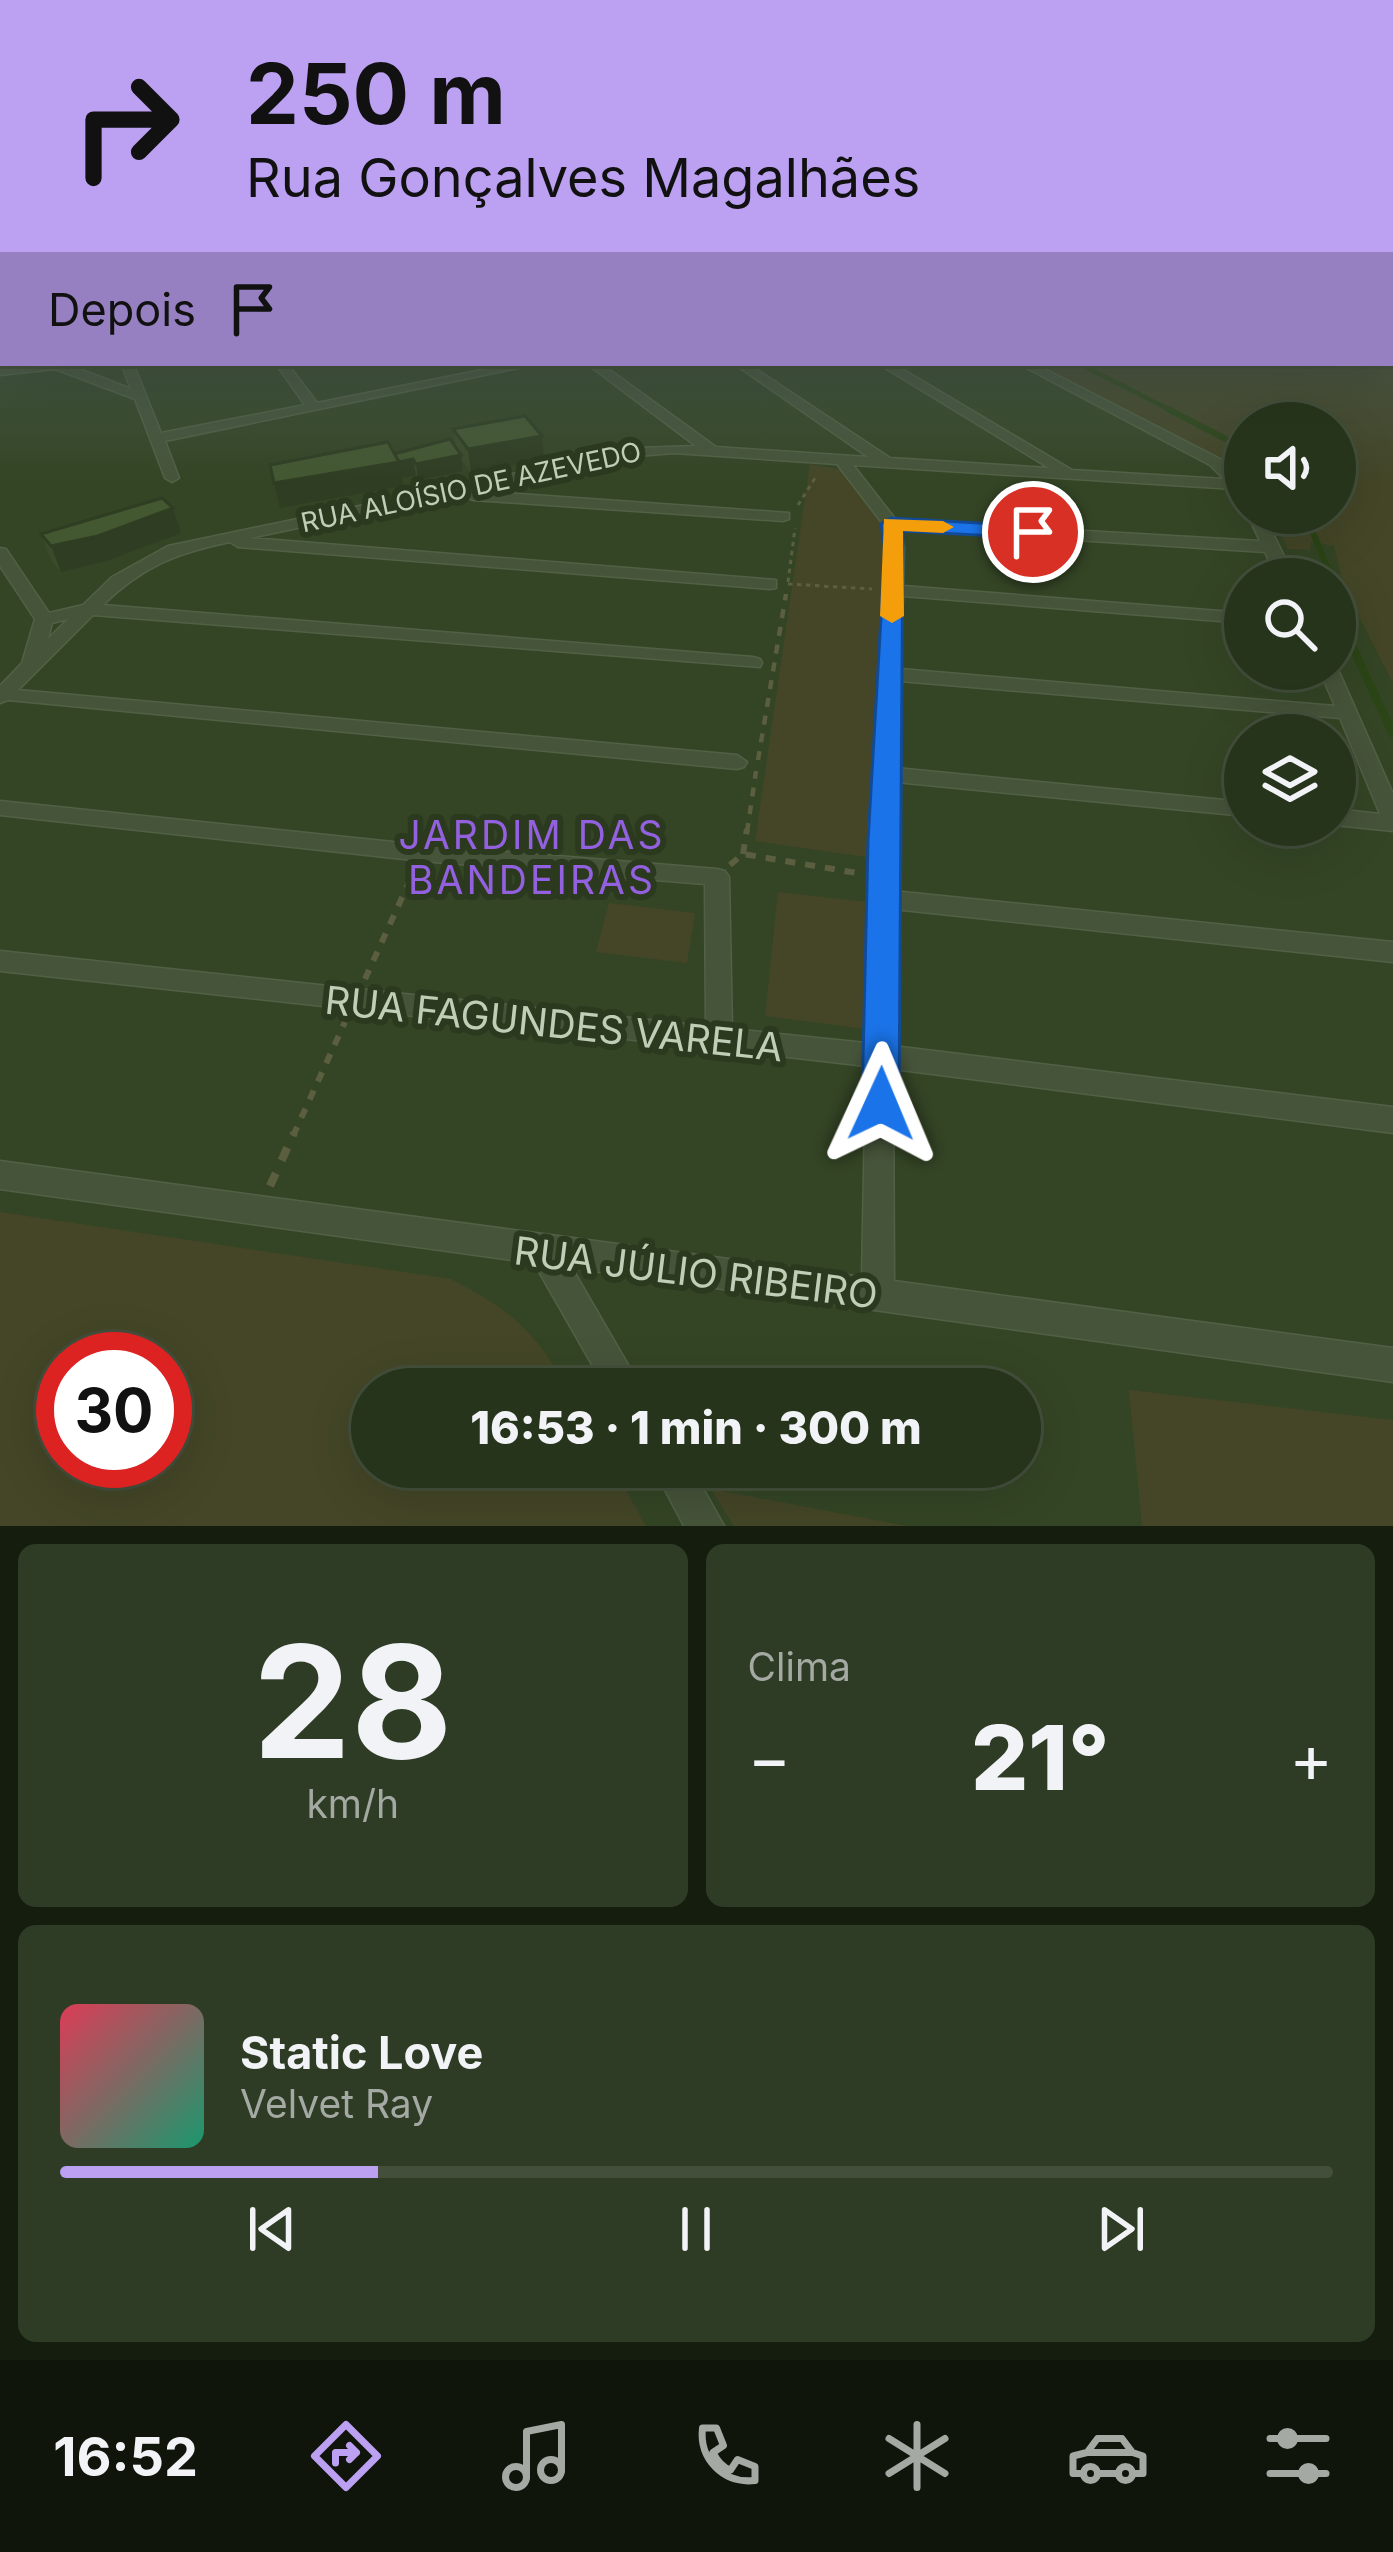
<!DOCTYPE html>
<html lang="pt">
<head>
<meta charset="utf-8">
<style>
	body { margin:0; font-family:Inter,sans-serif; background:#2f3c25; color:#f1f3f6; height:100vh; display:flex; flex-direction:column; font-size:45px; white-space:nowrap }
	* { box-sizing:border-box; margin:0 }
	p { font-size:39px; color:#a4aaa3 }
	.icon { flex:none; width:66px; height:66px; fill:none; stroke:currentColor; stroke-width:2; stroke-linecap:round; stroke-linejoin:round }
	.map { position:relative; height:1526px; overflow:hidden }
	.details { display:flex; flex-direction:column; gap:18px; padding:18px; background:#151d0f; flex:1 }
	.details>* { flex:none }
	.top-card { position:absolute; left:0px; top:0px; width:1395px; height:366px; box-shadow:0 12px 48px #0002,0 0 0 3px #434f3b; background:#bca0f2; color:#111; overflow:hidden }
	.controls { position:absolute; left:1224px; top:402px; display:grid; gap:24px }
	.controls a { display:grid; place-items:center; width:132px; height:132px; border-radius:50%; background:#27341c; box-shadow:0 12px 48px #0002,0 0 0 3px #434f3b; font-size:60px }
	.speed { position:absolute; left:36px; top:1332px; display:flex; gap:24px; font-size:60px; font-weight:700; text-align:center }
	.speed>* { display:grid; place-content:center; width:156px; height:156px; border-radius:50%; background:#27341c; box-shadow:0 12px 48px #0002,0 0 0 3px #434f3b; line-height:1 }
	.speed .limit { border:18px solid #d22; background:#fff; color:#111 }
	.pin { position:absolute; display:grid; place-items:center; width:102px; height:102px; color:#fff; margin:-51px; border:6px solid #fff; border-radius:50%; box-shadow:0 3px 12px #0007 }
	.me { position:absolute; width:132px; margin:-66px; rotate:1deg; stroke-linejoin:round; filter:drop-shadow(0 0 9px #0008) }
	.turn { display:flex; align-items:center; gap:42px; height:252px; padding:0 48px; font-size:54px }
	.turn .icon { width:156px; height:156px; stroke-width:2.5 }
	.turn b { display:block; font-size:84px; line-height:102px }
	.then { display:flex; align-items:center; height:114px; padding:0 48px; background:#0003; gap:24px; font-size:45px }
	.big { font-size:90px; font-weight:800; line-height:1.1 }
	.details .tile { flex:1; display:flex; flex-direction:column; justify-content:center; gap:18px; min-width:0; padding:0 42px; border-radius:18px; background:#2f3c25 }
	.details .dial { align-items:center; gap:0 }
	.dial b { font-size:156px; line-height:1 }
	.song { display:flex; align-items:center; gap:36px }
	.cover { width:144px; height:144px; border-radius:18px; background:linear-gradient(135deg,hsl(350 70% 55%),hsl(160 70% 35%)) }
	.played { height:12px; border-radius:6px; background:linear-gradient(90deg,#bca0f2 25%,#434f3b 25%) }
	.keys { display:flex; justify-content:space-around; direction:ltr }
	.heat { display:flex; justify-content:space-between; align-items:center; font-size:66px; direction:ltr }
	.details .tiles { flex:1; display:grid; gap:18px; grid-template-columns:1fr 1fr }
	.tile:last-child { grid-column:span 2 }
	.trip { position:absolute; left:351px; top:1368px; width:690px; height:120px; border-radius:60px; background:#27341c; box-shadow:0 12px 48px #0002,0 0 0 3px #434f3b; font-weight:800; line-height:120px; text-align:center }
	.tab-bar { display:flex; height:192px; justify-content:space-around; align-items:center; background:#10150b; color:#a4aaa3 }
	.tab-bar .icon { width:84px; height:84px }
	.tab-bar .active { color:#bca0f2 }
	.tab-bar b { font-size:54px; color:#f1f3f6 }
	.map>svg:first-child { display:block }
</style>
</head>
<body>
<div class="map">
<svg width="1393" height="1526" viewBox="0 0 1393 1526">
	<rect width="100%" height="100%" fill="#344525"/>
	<g fill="#444627" fill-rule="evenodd">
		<polygon points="1393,273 1393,683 1344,587 1334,546 1311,542 1310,550 1288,549 1271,513 1335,513 1335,423 1245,423 1245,475 1034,363 1392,363"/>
		<polygon points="810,464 843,470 879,515 889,539 872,858 755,841"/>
		<polygon points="778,892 868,902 865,1029 765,1016"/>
		<polygon points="609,903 695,913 687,963 596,952"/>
		<path d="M0,1212L451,1279C512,1311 534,1330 568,1389H372V1467H613L646,1526H0ZM63,1359H165V1461H63Z"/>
		<polygon points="1129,1390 1393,1420 1393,1526 1142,1526"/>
		<polygon points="711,1489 902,1525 909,1526 734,1526"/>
	</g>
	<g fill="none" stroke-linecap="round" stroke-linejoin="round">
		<polyline stroke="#2b4516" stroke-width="4.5" points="1078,363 1174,412"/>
		<g stroke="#2b4516" stroke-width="6">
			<polyline points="1168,409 1245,449"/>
			<polyline points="1305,513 1332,579"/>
			<polyline points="1335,588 1336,595"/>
		</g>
		<polyline stroke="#2b4516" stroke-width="8" points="1336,592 1339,618 1393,734"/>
		<g stroke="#526146" stroke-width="3">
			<g id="street">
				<polygon points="0,343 3,344 3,352 0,351"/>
				<polygon points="42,363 64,363 131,389 121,363 133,363 161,433 305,405 275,363 287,363 317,403 517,363 542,363 165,441 179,478 172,482 165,478 135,399 55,369 0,375 0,367"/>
				<path d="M586,363H600L716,447L868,457L733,363H747L890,458L1049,468L877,363H892L1072,470L1224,479L1210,465L1017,363H1033L1220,459L1245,481L1244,495L1234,489L853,465L896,520L1260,541L1247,513H1263L1295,579H1277L1265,552L900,529L904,548L903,586L1245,613V623L903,596L900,669L1335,706L1319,669H1335L1336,665L1393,794V831L1335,825V809L1380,814L1340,718L900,681L896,768L1245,802V816L896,782L893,891L1393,942V962L893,909V1046L1393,1107V1133L893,1069L894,1281L1393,1348V1382L572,1268L642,1389H606L534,1263L0,1189V1161L862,1277L866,1066L727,1050L719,1053L709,1048L0,971V951L706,1026L705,884L422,861L0,815V801L422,845L717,869L725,871L729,877L732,1029L866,1043L873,774L888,548L883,524L837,464L674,453L637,456L475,491L789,513V519L783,521L473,500L468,498L467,492L250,538L776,580V588L770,589L238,547L230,542C177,553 143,566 103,605L753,657L760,659L762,663L760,667L93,615L18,690L737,755L747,762L744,767L737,769L8,700L0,703V686L22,663L35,619L0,566V548L6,549L49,613L83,605L112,577L168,546L637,448L696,446ZM68,619L48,639L52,623Z"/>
				<polygon points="653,1467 691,1467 724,1526 684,1526"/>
			</g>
		</g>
		<g stroke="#5c5e40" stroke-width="3" stroke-dasharray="4.5 4.5" stroke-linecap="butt">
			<polyline points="1373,363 1393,368"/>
			<polyline points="798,505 817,475"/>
			<polyline points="788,582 795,528"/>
			<polyline points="788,584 872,589"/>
		</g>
		<g stroke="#5c5e40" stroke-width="4.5" stroke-dasharray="9 9" stroke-linecap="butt">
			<polyline points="758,760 786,594"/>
			<polyline points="747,832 756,771"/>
		</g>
		<g stroke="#5c5e40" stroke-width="6" stroke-dasharray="10 10" stroke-linecap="butt">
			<polyline points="743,854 747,829"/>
			<polyline points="730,865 743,854 857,873"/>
			<polyline points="365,979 415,869"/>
			<polyline points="293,1136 345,1022"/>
		</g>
		<polyline stroke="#5c5e40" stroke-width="8" stroke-dasharray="14 14" stroke-linecap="butt" points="270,1186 294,1133"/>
		<use href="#street" fill="#46543a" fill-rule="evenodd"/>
	</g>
	<g fill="#3a4b2a">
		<polygon points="453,429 542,436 544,459 471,473 462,460 463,471 418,480 416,475 402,478 403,486 280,508 394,454 456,447"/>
		<polygon points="173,508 181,533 107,561 61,572 51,560 41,534"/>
	</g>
	<g fill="#2f3d22">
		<polygon points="542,436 544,459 471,473 468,449"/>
		<polygon points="461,455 463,471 418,480 416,464"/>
		<polygon points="413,459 416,475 402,478 403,486 280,508 274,483"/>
		<polygon points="173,508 181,533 107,561 61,572 51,546"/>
	</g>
	<g fill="#435731" stroke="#2f3d22" stroke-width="3">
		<polygon points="525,416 542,436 468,449 453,429"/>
		<polygon points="450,439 461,455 416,464 413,459 399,462 394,454"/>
		<polygon points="388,442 399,462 274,483 270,465"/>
		<polygon points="162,498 173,508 98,536 51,546 41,534"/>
	</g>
	<linearGradient id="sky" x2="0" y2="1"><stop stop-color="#1d2614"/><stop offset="0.56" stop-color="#4a5c51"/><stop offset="1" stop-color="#4a5c51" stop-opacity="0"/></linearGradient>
	<rect width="1393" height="482" fill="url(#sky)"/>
	<polygon fill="#1a73e8" stroke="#114b97" stroke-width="3" points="891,518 1033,526 1044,532 1033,538 903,531 899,1104 894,1116 881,1120 868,1116 862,1104 868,841 885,548 881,524"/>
	<polygon fill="#f59e0b" points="884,519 943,521 954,527 943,533 903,531 904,616 892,623 880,616"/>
	<g text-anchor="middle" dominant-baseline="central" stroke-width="12" stroke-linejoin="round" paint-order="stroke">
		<g font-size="27" fill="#c1ceb7" stroke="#2b3a1e">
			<text transform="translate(471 487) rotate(-12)">RUA ALOÍSIO DE AZEVEDO</text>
		</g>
		<g font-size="39" letter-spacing="3" fill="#9361df" stroke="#2b3a1e">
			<text x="532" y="834">JARDIM DAS<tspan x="532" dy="45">BANDEIRAS</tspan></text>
		</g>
		<g font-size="39" fill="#c1ceb7" stroke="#2b3a1e">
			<text transform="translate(554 1023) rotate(6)">RUA FAGUNDES VARELA</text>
			<text transform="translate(696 1272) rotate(7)">RUA JÚLIO RIBEIRO</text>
		</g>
	</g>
</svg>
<div class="controls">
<a><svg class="icon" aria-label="sound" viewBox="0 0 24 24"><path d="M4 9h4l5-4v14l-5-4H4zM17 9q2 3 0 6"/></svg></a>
<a><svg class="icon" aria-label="search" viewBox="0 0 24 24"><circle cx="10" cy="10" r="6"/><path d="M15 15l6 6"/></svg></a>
<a><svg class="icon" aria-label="layers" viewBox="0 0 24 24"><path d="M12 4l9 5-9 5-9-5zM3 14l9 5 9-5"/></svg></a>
</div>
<div class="speed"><div class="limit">30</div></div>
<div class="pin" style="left:1033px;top:532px;background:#d93025"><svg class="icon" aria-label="arrive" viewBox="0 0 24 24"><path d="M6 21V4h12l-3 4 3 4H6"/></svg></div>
<svg class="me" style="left:881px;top:1104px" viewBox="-20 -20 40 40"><path d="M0-17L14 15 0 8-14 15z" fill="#1a73e8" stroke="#fff" stroke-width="4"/></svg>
<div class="trip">16:53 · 1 min · 300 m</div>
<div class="top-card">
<div class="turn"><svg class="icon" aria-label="right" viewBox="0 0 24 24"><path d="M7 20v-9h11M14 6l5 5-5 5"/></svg><div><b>250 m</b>Rua Gonçalves Magalhães</div></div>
<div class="then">Depois<svg class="icon" aria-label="arrive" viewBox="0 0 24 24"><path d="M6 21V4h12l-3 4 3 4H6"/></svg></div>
</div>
</div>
<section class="details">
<div class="tiles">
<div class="tile dial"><b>28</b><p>km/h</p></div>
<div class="tile"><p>Clima</p>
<div class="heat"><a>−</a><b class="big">21°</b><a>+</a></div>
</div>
<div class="tile">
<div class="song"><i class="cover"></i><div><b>Static Love</b><p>Velvet Ray</p></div></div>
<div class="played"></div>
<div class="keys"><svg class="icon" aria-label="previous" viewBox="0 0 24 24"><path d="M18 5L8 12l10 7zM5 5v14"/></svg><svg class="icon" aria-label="pause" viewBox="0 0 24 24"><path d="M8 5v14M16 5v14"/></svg><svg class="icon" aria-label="next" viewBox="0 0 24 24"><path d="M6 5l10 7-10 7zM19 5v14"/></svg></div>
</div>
</div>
</section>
<nav class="tab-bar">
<b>16:52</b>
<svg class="icon active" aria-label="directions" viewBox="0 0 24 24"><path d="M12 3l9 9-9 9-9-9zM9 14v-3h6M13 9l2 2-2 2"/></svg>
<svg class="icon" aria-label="music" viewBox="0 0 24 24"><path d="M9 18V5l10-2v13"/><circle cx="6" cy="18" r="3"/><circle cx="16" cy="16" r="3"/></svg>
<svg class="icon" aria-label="phone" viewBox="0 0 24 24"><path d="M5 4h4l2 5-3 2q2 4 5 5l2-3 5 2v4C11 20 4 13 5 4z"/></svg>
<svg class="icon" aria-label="climate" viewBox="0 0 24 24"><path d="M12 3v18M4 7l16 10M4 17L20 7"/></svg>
<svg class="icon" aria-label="car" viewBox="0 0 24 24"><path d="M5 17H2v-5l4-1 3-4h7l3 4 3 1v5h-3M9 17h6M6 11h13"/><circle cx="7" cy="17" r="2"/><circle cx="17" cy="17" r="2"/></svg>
<svg class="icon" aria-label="filters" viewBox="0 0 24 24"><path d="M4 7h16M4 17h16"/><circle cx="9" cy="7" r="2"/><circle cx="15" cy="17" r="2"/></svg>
</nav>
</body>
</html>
